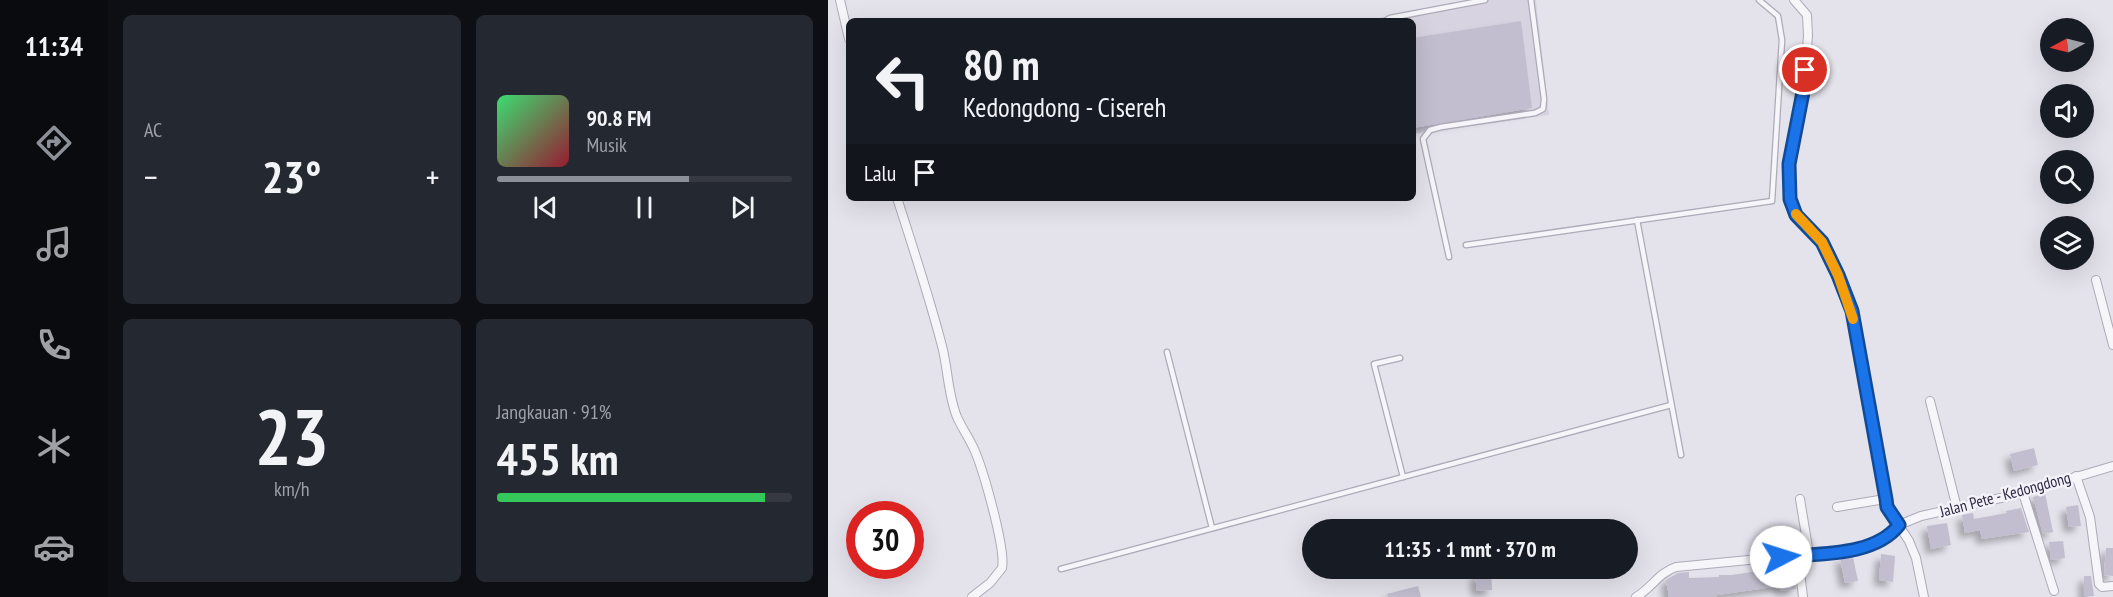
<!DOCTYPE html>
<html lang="id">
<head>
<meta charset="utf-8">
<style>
	body { margin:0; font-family:"PT Sans Narrow",sans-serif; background:#242831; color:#f1f3f6; height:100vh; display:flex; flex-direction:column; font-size:22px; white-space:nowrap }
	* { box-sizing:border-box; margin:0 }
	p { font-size:20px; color:#9ea1a6 }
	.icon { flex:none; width:33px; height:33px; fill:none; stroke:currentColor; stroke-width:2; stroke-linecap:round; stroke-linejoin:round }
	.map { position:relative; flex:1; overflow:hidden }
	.drawer { display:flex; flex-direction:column; gap:15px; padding:15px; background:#0d0f14; width:720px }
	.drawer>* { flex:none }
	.banner { position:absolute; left:18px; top:18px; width:570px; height:183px; border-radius:9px; box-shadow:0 6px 24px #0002; background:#171b24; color:#f1f3f6; overflow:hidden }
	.needle { width:39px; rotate:263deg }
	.tools { position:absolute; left:1212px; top:18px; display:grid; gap:12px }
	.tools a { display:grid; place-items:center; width:54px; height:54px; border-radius:50%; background:#171b24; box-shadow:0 6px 24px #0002; font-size:30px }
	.speed { position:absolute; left:18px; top:501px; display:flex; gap:12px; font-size:30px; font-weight:700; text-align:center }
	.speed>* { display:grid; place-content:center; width:78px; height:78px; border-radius:50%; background:#171b24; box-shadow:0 6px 24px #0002; line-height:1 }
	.speed .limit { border:9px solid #d22; background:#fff; color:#111 }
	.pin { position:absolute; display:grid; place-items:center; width:51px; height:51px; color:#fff; margin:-26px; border:3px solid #fff; border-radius:50%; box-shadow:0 2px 6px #0007 }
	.me { position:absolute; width:66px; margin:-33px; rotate:85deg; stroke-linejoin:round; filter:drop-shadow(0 0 4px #0008) }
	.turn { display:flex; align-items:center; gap:21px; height:126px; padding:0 18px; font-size:27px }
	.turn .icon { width:78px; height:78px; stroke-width:2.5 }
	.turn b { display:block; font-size:42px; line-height:51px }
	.then { display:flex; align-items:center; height:57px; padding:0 18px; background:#0003; gap:12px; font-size:22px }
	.big { font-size:45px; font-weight:600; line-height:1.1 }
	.drawer .card { flex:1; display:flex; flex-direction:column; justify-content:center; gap:9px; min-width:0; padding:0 21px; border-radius:9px; background:#242831 }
	.drawer .dial { align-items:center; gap:0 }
	.dial b { font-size:78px; line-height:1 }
	.song { display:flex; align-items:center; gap:18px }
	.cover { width:72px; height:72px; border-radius:9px; background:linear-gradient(135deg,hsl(140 70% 55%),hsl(350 70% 35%)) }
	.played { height:6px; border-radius:3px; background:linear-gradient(90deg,#8c9099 65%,#363941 65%) }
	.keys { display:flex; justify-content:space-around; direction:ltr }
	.heat { display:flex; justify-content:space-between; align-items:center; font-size:33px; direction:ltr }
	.charge { height:9px; border-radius:4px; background:linear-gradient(90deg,#34c759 91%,#363941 0) }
	.drawer .tiles { flex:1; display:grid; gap:15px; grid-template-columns:repeat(2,1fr) }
	.trip { position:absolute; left:474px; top:519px; width:336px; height:60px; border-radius:30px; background:#171b24; box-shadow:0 6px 24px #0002; font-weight:600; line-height:60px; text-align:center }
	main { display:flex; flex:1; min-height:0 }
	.dock { display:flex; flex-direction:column; width:108px; justify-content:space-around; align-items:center; background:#090b0e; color:#9ea1a6 }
	.dock .icon { width:42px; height:42px }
	.dock .selected { color:#8c9099 }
	.dock b { font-size:27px; color:#f1f3f6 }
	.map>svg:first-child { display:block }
</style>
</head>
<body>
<main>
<nav class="dock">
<b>11:34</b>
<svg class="icon selected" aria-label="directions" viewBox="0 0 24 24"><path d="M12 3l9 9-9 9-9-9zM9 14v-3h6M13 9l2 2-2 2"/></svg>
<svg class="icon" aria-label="music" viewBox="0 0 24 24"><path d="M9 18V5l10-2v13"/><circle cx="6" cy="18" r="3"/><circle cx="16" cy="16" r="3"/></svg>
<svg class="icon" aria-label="phone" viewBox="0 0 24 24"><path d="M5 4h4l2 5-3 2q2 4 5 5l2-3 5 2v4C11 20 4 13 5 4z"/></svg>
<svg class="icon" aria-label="climate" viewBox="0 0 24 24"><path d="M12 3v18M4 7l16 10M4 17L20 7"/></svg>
<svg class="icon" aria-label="car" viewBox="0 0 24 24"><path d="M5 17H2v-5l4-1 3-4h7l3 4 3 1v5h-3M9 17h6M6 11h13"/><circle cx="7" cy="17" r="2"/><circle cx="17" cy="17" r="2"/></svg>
</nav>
<section class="drawer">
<div class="tiles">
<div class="card"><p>AC</p>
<div class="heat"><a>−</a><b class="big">23°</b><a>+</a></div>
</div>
<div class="card">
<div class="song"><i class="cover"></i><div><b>90.8 FM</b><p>Musik</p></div></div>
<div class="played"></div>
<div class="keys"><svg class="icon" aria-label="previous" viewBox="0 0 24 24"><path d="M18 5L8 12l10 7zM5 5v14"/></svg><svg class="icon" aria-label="pause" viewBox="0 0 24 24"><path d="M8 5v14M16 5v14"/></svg><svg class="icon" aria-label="next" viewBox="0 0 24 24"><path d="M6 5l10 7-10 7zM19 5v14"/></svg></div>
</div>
<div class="card dial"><b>23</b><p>km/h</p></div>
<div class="card"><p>Jangkauan · 91%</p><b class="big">455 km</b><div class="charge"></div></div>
</div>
</section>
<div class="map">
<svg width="1285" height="597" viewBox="0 0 1285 597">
	<defs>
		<filter id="shadow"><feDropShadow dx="-5.5" dy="5.5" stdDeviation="3" flood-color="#0004"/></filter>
	</defs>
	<rect width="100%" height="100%" fill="#e4e2eb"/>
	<polygon fill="#d7d3e0" points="641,0 708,0 721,115 585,134 585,21 541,20"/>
	<g fill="#c2becf" filter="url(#shadow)">
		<polygon points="693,21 704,108 585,128 585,38"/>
		<polygon points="1206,448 1210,465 1186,471 1182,454"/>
		<polygon points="1217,493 1225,532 1215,534 1205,497"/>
		<polygon points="1250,505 1253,526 1241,527 1238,507"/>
		<polygon points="1193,508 1201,532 1154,539 1152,530 1137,533 1134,515 1145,513 1146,519 1179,513 1178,511"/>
		<polygon points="1119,523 1123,545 1103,549 1099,526"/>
		<polygon points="1235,541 1237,558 1223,560 1221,542"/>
		<polygon points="1278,548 1285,548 1285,576 1276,575"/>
		<polygon points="1053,554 1067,556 1065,582 1051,580"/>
		<polygon points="1025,557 1030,581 1017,583 1012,558"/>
		<polygon points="964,562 968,589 952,591 952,586 889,595 889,597 841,597 838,580 850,573 861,572 861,578 891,577 891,575 904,575 950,568 950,564"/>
		<polygon points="663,572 664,590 649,591 647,574"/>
		<polygon points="1256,576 1263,576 1266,596 1256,596"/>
		<polygon points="590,586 593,597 560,597 559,594"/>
	</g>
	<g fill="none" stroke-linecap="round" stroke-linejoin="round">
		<g stroke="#aeaab9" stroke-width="7">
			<g id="lane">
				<polyline points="557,21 562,18 657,0"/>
				<polyline points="809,220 853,455"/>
				<polyline points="638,245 944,201 954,40 950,16 931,0"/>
				<polyline points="621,257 595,139 602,130 613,127 707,113 715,109 716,99 703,0"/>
				<polyline points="339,352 384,528"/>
				<polyline points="572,358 546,364 575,477"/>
				<polyline points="233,569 843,405"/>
			</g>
		</g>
		<g stroke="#aeaab9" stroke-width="10">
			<g id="street">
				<polyline points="12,0 21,39"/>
				<polyline points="966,0 979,15 980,36 976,87 961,164 964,208 968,215 994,242 1010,275 1024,311 1059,507 1081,541 1088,558 1096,597"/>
				<path d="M69,198C85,247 101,296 114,346C120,369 120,395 129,417C134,428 141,438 146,449C155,469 178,549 174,568L162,583L144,597"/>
				<polyline points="1268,280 1285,345"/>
				<polyline points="1102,401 1129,508"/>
				<polyline points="1248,476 1262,517 1271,584 1274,587 1285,586"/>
				<polyline points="1195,493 1226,591"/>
				<polyline points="972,499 981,554"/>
				<polyline points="1009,507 1057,499"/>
				<polyline points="970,555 975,597"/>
				<path d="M808,597C824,588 830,573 848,567L1026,550L1044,546L1058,539L1071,525L1093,516L1195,493L1285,466"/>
			</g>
		</g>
		<use href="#lane" stroke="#f6f5f9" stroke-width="4.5"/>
		<use href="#street" stroke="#f6f5f9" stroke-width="8"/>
	</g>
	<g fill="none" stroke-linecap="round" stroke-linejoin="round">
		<g stroke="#114b97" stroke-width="15">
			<path id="route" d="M953,557C990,553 1046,557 1071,525L1059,507L1058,499L1024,311L1010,275L994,242L968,215L962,199L961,164L976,87L977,70"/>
		</g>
		<use href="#route" stroke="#1a73e8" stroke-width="10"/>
		<polyline stroke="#f59e0b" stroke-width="10" points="968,214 994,242 1010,275 1025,319"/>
	</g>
	<g text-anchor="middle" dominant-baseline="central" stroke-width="5" stroke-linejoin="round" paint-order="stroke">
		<g font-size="16" fill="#302845" stroke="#f3f2f8">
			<text transform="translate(1177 494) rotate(-15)">Jalan Pete - Kedongdong</text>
		</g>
	</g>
</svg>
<div class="tools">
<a><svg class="needle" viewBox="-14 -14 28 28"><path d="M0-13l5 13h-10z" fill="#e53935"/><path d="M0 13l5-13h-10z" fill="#9ea1a6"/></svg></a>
<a><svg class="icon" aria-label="sound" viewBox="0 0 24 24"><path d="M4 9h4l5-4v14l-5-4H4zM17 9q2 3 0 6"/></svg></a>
<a><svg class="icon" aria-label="search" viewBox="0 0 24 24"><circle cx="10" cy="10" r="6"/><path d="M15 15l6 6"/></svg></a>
<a><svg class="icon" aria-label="layers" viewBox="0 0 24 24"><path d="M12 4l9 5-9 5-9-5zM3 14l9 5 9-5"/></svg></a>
</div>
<div class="speed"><div class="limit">30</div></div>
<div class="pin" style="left:977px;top:70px;background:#d93025"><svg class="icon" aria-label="arrive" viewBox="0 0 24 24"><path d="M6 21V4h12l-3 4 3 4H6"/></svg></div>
<svg class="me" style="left:953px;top:557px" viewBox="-20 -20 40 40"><circle r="19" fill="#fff"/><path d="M0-13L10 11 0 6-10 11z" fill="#1a73e8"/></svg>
<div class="trip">11:35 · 1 mnt · 370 m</div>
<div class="banner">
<div class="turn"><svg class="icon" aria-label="left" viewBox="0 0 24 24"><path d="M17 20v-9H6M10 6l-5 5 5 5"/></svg><div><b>80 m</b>Kedongdong - Cisereh</div></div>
<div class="then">Lalu<svg class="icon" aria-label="arrive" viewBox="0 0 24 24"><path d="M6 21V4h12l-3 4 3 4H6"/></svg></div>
</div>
</div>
</main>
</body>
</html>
